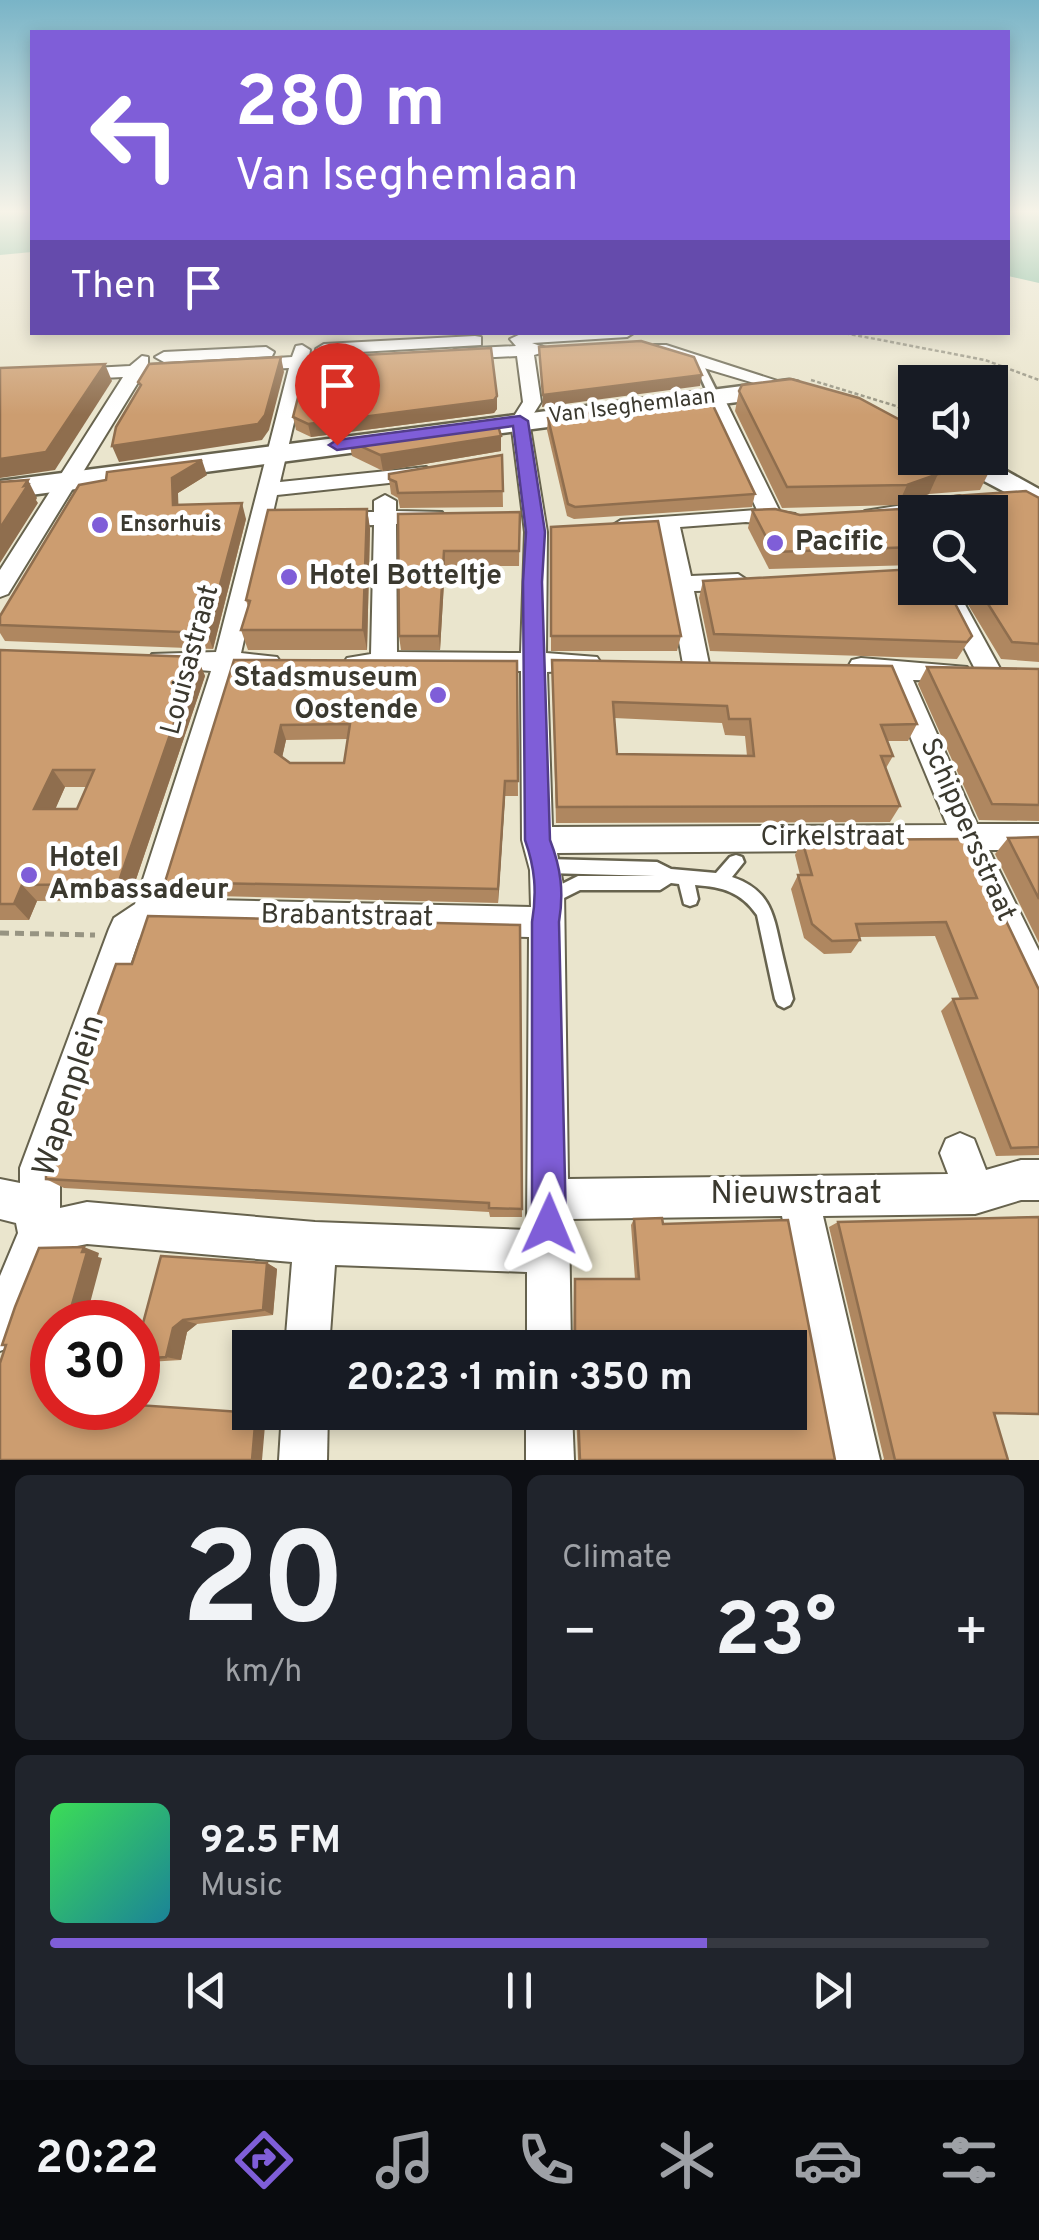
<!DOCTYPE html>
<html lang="en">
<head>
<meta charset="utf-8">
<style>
	body { margin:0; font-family:Overpass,sans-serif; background:#20242c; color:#f1f3f6; height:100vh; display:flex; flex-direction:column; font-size:38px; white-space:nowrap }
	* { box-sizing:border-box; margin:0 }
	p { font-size:32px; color:#9ea1a6 }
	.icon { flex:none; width:55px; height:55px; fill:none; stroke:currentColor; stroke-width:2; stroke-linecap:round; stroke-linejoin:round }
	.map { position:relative; height:1460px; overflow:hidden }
	.drawer { display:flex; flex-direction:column; gap:15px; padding:15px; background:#0d0f14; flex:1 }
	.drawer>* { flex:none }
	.banner { position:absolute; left:30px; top:30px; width:980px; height:305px; border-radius:0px; box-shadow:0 5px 15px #0003; background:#7f5ed8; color:#fff; overflow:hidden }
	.buttons { position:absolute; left:898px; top:365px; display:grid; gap:20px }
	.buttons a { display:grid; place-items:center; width:110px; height:110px; border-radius:0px; background:#171b24; box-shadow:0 5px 15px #0003; font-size:50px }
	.speed { position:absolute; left:30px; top:1300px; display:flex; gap:20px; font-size:50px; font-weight:700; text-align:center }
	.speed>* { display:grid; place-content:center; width:130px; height:130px; border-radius:50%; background:#171b24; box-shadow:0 5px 15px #0003; line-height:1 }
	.speed .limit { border:15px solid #d22; background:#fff; color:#111 }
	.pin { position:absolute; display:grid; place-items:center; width:85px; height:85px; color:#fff; margin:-102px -42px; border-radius:50% 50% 50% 0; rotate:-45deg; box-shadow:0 0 10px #0007 }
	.pin .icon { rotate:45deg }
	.me { position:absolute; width:110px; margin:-55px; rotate:1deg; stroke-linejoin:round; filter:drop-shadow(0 0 8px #0008) }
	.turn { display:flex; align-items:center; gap:35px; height:210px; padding:0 40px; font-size:45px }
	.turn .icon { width:130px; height:130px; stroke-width:2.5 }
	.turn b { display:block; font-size:70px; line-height:85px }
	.then { display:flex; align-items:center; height:95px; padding:0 40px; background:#0003; gap:20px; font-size:38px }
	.big { font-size:75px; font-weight:700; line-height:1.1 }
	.drawer .widget { flex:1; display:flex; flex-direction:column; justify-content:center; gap:15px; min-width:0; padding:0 35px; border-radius:15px; background:#20242c }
	.drawer .dial { align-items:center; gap:0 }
	.dial b { font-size:130px; line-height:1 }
	.song { display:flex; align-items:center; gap:30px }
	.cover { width:120px; height:120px; border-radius:15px; background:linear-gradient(135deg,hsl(130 70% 55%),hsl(190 70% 35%)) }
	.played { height:10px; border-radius:5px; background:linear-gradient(90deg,#7f5ed8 70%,#363941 70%) }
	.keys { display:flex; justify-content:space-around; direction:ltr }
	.heat { display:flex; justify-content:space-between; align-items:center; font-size:55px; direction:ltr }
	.drawer .tiles { flex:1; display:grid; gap:15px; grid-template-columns:1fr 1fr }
	.widget:last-child { grid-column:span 2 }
	.trip { position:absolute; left:232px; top:1330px; width:575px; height:100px; border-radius:0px; background:#171b24; box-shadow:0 5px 15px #0003; font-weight:700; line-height:100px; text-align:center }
	.menu { display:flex; height:160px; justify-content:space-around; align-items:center; background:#090b0e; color:#9ea1a6 }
	.menu .icon { width:70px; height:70px }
	.menu .selected { color:#7f5ed8 }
	.menu b { font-size:45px; color:#f1f3f6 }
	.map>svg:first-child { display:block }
</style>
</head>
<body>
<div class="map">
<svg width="1039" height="1460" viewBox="0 0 1039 1460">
	<rect width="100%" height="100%" fill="#eae5cd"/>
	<g fill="#72b596">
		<polygon points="0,210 32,210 32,252 0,255"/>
		<polygon points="1008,210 1039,210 1039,283 1008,276"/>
	</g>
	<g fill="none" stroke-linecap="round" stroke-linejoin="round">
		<g stroke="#67634e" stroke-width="5">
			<g id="lane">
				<polygon points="694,358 701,360 719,396 717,398 709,396 693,360"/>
				<path d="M736,855L742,857L744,862L732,877C768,889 773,911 780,944C784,962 789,981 793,999L790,1005L784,1008L778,1005L775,999L757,915C741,892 723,887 695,885L698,899L696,904L690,906L684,904L679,884L671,883L660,890H580L550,905L544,903L542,898L544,893L578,876H655L547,873L541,871L539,866L541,861L547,859L657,862L671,869L716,873L730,857Z"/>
			</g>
		</g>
		<g stroke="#67634e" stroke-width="4">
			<g id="street">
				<path d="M635,332L627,337L532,343L551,350L534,355L541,402L529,421L547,532L546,653L597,657L601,663L597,669L547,672L552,827L947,825L886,678L852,674L848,667L852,660L861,658L967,667L971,674L967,681L913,680L977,824H1039V850H989L1039,951V1004L1027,999L958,850L557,853L564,890L568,1179L948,1174L940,1153L946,1139L960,1133L974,1139L986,1170L1021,1160H1039V1200H1021L975,1214L823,1216L880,1460H832L782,1216L569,1219L571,1348H527V1272L335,1265L329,1348H285L292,1262L87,1244L53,1251L16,1345L0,1351V1276L18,1233L16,1223L0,1219V1179L20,1183V1168L109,929L114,918L135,904L211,671L152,666L148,660L152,654L216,652L289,368L246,370L237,365L246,360L292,357L296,346L302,345L310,350L309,357L343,355L352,360L343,365L307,367L280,482L426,467L436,473L426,479L277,495L241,653L277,657L281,663L277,669L236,671L169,899L531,907L530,870L522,840L521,671L347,670L343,664L347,658L371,654L374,525L332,526L321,519L332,512H374V501L385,495L396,501V511L442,512L445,517L442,522L396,524L397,652L521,653L525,532L511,421L523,402L517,356L456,359L447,354L456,349L516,346L510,339L523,333ZM154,928L529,937L527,1230L315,1222L87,1202L60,1208V1168L139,939Z"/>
				<polygon points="475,336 481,337 481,345 324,354 316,349 324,344"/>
				<polygon points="654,345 666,345 796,387 793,391 781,391 654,353"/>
				<polygon points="266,347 274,352 272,356 164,362 155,357 164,352"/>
				<polygon points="142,356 148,357 148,365 183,363 192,368 183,373 142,376 8,594 0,597 0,570 123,377 0,383 0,373 130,366"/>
				<polygon points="714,391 723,396 780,512 795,514 798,519 787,526 746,522 680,527 691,576 738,574 750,582 738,590 694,591 709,664 705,670 687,670 683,664 659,530 621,534 610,527 621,520 757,510 705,396"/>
				<path d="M960,496L971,502L967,506L915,512V516C896,520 869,529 854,517L865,511Z"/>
				<polygon points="934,588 956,588 1003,674 999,681 981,681"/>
				<polygon points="282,1412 328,1412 327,1460 279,1460"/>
				<polygon points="526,1412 572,1412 574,1460 526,1460"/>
			</g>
		</g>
		<g stroke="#67634e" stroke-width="5">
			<g id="secondary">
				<polygon points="789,380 798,382 802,388 798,394 0,499 0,481"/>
				<polygon points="947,458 983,458 1039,489 1039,510 952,464"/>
			</g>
		</g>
		<g stroke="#979482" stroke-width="2.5" stroke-dasharray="4 2.5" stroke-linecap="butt">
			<polyline points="839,332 985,360 1039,380"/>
			<polyline points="811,380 896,406 915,416"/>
		</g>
		<polyline stroke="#979482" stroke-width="5" stroke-dasharray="9 6" stroke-linecap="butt" points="0,933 95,935"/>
		<use href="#lane" fill="#fff" fill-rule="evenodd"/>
		<use href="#street" fill="#fff" fill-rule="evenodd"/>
		<use href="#secondary" fill="#fff" fill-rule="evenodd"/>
	</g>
	<g fill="#af8760" fill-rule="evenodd">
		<polygon points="739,391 990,470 980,490 929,494 898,505 782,508 735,411"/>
		<polygon points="497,409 494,413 311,437 296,430 293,417"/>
		<polygon points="548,418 755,494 752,507 574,519 567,516 547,430"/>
		<polygon points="349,441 501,451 383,471 352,456"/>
		<polygon points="502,455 503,507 400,508 398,498 391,494 389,479"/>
		<polygon points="207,475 178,493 178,505 246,519 213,649 5,641 0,633 0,616 79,485"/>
		<polygon points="926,498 1039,498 1039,662 1001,659 958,588 990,588 990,512 920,512"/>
		<polygon points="367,509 370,529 367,650 248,650 241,630 248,607 246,600"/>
		<polygon points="752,510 800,515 911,530 915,547 915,565 769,569 748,528"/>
		<polygon points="520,512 519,566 445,566 440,650 401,650 399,636 398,514"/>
		<polygon points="551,527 681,636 677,651 551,651"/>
		<polygon points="703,581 972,636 957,659 710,651 699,598"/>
		<path d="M0,650L197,657L205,676L129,900L37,901L29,920H0ZM65,787H86L77,809H55Z"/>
		<path d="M234,660L517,661L518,796H505L498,903L174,895L165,882ZM348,739L344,763H290L282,757L286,740Z"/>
		<path d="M552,660L917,724L908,741H887L893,756L886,768L900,806L890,822L556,823ZM614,718L722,723L725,735L745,736L747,756L617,754Z"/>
		<polygon points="927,667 1039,669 1039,821 979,820 918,684"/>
		<polygon points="1039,837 1039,943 995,854 1008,838"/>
		<polygon points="967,839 1039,990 1039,1155 996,1156 941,1011 953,999 960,999 935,936 859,937 860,940 851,953 824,954 804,938 791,889 798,875 800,875 795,855 802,840"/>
		<polygon points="520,925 522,1217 490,1217 489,1212 64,1188 46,1179 132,964"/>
		<polygon points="662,1218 663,1224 788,1220 835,1460 578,1460 576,1412 790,1412 790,1348 573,1348 574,1284 575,1279 635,1279 631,1225 634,1219"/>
		<polygon points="838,1222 994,1414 1008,1460 882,1460 884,1459 829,1227"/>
		<polygon points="267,1263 277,1269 273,1315 197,1324 187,1332 181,1360 148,1362 138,1404 138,1342"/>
	</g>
	<g fill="#8f6e4e">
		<polygon points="281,357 284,372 269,430 262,440 119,462 112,446"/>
		<polygon points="105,364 112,381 55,470 0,478 0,459"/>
		<polygon points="702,375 700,386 542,407 543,395"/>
		<polygon points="497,396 497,409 494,413 311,437 308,424"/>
		<polygon points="501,436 501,451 383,471 380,455"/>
		<polygon points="202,460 207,475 178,493 179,521 173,505 172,478"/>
		<polygon points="938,474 929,494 898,505 907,485"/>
		<polygon points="28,480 37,498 36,500 38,503 0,563 0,528"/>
		<polygon points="242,503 246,519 213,649 207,633"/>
		<polygon points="367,509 370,529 367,650 363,630"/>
		<polygon points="444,551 445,566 440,650 439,636"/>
		<polygon points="197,657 205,676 129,900 118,884"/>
		<polygon points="281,725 286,740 280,767 275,752"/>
		<polygon points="53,770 65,787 48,826 34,809"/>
		<polygon points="505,781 505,796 498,903 498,889"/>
		<polygon points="22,885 37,901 29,920 14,904"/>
		<polygon points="84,1247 99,1253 98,1257 102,1258 85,1322 67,1322"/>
		<polygon points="267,1263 277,1269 273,1315 263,1310"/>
		<polygon points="183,1320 197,1324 187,1332 181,1360 166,1357 173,1328"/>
		<polygon points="138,1360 148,1362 138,1404"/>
		<polygon points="256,1413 266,1414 262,1460 252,1460"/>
	</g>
	<g fill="#cc9d70" stroke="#8f6e4e" stroke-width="2.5" fill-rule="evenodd">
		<polygon points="641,341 694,357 702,375 543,395 539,347"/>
		<polygon points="491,348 497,396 494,400 308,424 293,417 308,358"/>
		<polygon points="281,357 265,415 258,424 112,446 116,427 141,385 138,382 149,364"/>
		<polygon points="105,364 46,452 0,459 0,368"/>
		<polygon points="791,379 859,398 915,428 915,458 968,458 990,470 938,474 907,485 787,487 739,391 742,385"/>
		<polygon points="709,397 755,494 575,507 568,504 548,418"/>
		<polygon points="497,422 501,436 380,455 349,441"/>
		<polygon points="502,455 503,491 398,493 396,482 389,479 389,474"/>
		<polygon points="202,460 172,478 173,505 242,503 207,633 0,625 0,616 79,485 106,480 107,472"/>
		<polygon points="28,480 24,486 28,485 0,528 0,482"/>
		<polygon points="1026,491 1039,498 1039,644 1012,642 978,588 990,588 990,512 926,512 926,498"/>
		<polygon points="367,509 363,630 241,630 250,601 246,600 268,510"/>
		<polygon points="775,509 800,515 900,509 911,530 915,532 915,547 774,552 752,510"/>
		<polygon points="520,512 519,551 444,551 439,636 399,636 398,514"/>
		<polygon points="658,521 681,636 551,636 551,527"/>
		<polygon points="915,569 915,588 947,588 972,636 967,642 714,634 703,581"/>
		<path d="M0,650L197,657L118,884L22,885L14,904H0ZM53,770H94L77,809H34Z"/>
		<path d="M234,660L517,661L518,781H505L498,889L165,882ZM350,724L344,763H290L275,752L281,725Z"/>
		<path d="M552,660L892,666L917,724L881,725L893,756H881L900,806L557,807ZM613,702L727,706L729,719H750L754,756L617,754Z"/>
		<polygon points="927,667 1039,669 1039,805 992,804"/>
		<polygon points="1039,837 1039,899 1008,838"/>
		<polygon points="967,839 1039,990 1039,1147 1011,1148 953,999 977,998 946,922 856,924 860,940 832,941 812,924 798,875 812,875 802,840"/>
		<polygon points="148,916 520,925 522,1209 489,1208 489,1203 46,1179 46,1159 116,964 132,964"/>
		<polygon points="1039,1217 1039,1414 994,1413 1008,1460 895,1460 838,1222"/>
		<polygon points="662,1218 663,1224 788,1220 835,1460 580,1460 578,1412 790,1412 790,1348 575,1348 575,1279 639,1279 634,1219"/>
		<polygon points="84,1247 82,1252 87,1252 67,1322 52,1322 52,1408 138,1408 138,1405 256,1413 252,1460 0,1460 0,1363 6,1345 2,1345 15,1307 39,1248"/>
		<polygon points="161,1256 267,1263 263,1310 183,1320 173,1328 166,1357 138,1359 138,1342"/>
	</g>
	<linearGradient id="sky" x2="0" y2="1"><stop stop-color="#79b4c7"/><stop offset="0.51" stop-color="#f6f3e8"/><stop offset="1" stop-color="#f6f3e8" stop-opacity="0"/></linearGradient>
	<rect width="1039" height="415" fill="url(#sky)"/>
	<path fill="#7f5ed8" stroke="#533d8c" stroke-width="2.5" d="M520,416L528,421L545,532L542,582L550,840C561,868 564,892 559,922L566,1224L561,1236L549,1241L537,1236L532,1224V922C537,892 535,868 525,840L523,582L526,532L513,426L337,450L329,445L337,440Z"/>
	<g fill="#7f5ed8" stroke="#fff" stroke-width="4">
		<circle cx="100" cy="525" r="10"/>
		<circle cx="775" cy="543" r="10"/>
		<circle cx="289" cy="577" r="10"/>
		<circle cx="438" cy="695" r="10"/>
		<circle cx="29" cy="875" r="10"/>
	</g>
	<g text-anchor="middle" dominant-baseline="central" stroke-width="9" stroke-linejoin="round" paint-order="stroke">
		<g font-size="22" fill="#3b392f" stroke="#fff">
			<text transform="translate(632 407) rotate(-7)">Van Iseghemlaan</text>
		</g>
		<g font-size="22" font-weight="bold" fill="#3b392f" stroke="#fff" text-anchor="start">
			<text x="120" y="525">Ensorhuis</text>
		</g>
		<g font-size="28" font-weight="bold" fill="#3b392f" stroke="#fff" text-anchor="start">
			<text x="795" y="543">Pacific</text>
			<text x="309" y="577">Hotel Botteltje</text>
			<text x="418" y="679" text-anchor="end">Stadsmuseum<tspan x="418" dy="32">Oostende</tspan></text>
			<text x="49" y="859">Hotel<tspan x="49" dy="32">Ambassadeur</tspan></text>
		</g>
		<g font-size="28" fill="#3b392f" stroke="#fff">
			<text transform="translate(191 660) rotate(-75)">Louisastraat</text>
			<text transform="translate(967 830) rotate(66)">Schippersstraat</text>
			<text x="833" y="838">Cirkelstraat</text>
			<text transform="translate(347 917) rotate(1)">Brabantstraat</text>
		</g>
		<g font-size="32" fill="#3b392f" stroke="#fff">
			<text transform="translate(70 1096) rotate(-72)">Wapenplein</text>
			<text x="796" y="1195">Nieuwstraat</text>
		</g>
	</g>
</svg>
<div class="buttons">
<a><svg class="icon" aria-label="sound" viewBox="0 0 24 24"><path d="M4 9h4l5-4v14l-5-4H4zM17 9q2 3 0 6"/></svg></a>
<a><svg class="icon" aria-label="search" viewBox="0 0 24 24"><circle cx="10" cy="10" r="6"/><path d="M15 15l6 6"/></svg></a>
</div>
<div class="speed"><div class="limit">30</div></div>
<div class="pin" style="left:337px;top:445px;background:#d93025"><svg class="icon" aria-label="arrive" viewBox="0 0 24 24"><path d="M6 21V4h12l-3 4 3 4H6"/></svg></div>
<svg class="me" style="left:549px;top:1224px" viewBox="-20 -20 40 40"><path d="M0-17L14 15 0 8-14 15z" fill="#7f5ed8" stroke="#fff" stroke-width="4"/></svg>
<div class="trip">20:23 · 1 min · 350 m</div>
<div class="banner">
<div class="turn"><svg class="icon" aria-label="left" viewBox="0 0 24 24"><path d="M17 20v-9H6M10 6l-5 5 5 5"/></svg><div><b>280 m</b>Van Iseghemlaan</div></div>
<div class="then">Then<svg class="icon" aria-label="arrive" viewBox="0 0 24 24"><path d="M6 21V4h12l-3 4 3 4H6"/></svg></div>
</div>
</div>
<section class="drawer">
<div class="tiles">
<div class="widget dial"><b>20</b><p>km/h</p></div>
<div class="widget"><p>Climate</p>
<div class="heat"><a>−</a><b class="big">23°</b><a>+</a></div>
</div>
<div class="widget">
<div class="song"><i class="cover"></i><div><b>92.5 FM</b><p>Music</p></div></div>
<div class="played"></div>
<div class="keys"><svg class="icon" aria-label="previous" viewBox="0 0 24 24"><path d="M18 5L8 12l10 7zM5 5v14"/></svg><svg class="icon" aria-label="pause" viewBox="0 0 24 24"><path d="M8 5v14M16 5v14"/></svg><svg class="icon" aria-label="next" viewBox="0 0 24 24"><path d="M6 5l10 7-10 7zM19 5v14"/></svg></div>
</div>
</div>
</section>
<nav class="menu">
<b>20:22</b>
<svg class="icon selected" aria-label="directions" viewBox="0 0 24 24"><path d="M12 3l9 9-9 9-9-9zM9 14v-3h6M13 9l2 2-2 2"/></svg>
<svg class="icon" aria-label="music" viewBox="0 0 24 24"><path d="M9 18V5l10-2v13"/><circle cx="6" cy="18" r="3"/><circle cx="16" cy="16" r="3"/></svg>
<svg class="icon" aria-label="phone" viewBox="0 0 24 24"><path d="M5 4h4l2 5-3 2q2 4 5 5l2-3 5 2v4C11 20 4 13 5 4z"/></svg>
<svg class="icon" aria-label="climate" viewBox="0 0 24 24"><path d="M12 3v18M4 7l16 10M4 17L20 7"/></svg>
<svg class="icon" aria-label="car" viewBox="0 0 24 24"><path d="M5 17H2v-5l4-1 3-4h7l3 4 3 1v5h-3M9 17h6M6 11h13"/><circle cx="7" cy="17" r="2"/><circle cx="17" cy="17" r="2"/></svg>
<svg class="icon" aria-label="filters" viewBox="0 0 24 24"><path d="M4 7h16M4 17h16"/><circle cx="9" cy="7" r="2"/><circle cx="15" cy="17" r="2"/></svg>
</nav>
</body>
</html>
